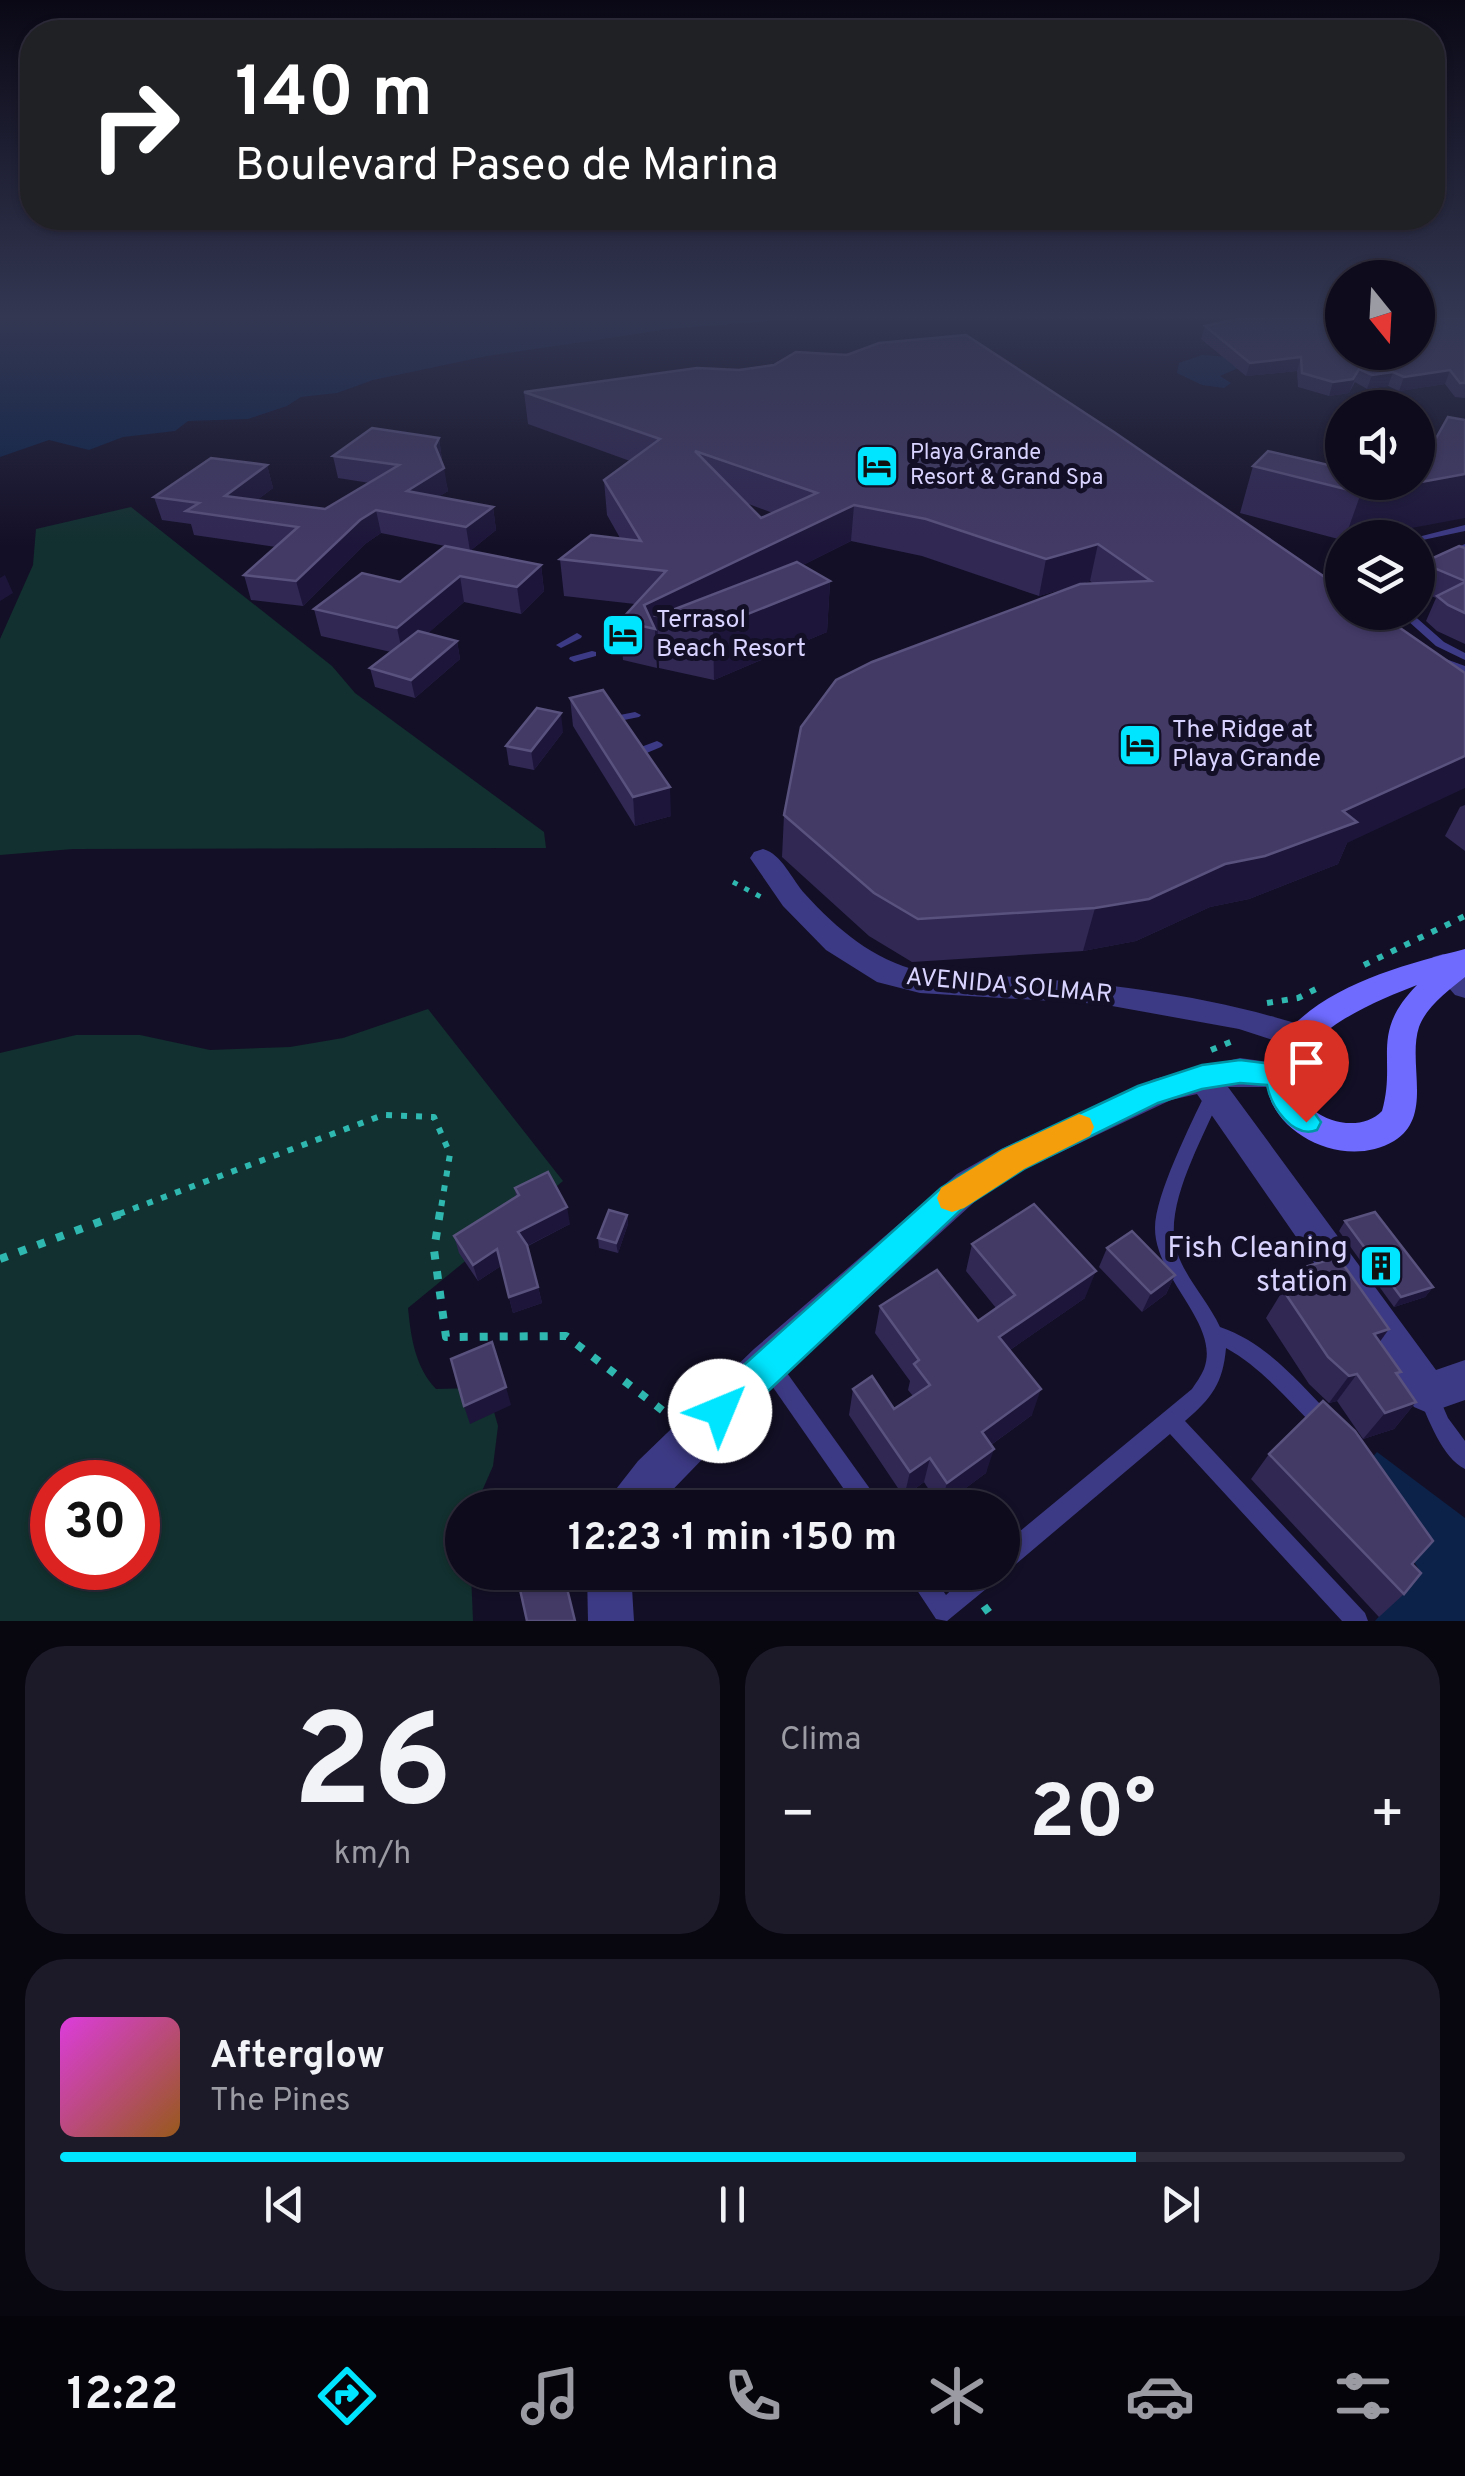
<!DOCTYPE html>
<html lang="es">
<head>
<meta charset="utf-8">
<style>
	body { margin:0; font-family:Overpass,sans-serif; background:#1c1929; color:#f1f3f6; height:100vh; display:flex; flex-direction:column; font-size:38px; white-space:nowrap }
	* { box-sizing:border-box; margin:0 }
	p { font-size:32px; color:#9b9ba3 }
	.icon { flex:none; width:55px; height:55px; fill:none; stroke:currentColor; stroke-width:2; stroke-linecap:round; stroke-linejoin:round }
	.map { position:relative; height:1621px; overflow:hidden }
	.details { display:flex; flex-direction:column; gap:25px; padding:25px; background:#08060f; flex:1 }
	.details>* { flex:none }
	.hud { position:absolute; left:20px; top:20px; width:1425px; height:210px; border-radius:40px; box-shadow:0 2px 8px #0004,0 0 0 2px #2e2b3b; background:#202124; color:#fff; overflow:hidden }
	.needle { width:65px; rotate:162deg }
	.fabs { position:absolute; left:1325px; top:260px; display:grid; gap:20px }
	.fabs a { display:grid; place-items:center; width:110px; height:110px; border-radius:50%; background:#0e0b1c; box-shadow:0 2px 8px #0004,0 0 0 2px #2e2b3b; font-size:50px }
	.speed { position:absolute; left:30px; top:1460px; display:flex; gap:20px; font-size:50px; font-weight:700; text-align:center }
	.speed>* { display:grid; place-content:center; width:130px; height:130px; border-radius:50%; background:#0e0b1c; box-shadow:0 2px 8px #0004,0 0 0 2px #2e2b3b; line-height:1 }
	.speed .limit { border:15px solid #d22; background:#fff; color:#111 }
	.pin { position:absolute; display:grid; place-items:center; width:85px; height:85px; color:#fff; margin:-102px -42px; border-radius:50% 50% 50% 0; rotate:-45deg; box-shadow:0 0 10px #0007 }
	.pin .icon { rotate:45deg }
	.me { position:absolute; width:110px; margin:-55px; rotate:45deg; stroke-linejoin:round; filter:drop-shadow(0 0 8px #0008) }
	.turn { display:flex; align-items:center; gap:35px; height:210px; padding:0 50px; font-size:45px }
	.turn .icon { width:130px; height:130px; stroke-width:2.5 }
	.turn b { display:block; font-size:70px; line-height:85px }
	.big { font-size:75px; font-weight:700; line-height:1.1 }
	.details .tile { flex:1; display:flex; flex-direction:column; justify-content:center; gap:15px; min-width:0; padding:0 35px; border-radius:40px; background:#1c1929 }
	.details .dial { align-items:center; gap:0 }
	.dial b { font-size:130px; line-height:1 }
	.song { display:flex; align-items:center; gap:30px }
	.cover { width:120px; height:120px; border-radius:15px; background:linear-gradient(135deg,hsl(300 70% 55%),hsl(30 70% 35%)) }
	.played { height:10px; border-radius:5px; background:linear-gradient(90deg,#00e5ff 80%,#2e2b3b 80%) }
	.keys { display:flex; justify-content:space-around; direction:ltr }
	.heat { display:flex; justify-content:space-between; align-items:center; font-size:55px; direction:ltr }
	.details .tiles { flex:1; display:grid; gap:25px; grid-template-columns:1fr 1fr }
	.tile:last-child { grid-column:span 2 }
	.trip { position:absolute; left:445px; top:1490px; width:575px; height:100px; border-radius:50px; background:#0e0b1c; box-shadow:0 2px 8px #0004,0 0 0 2px #2e2b3b; font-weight:700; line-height:100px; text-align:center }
	.tab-bar { display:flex; height:160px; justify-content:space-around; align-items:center; background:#06040b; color:#9b9ba3 }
	.tab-bar .icon { width:70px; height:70px }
	.tab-bar .selected { color:#00e5ff }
	.tab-bar b { font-size:45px; color:#f1f3f6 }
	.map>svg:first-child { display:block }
</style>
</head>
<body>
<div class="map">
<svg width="1465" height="1621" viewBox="0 0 1465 1621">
	<rect width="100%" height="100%" fill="#130f26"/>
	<g fill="#12302f" fill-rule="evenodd">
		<polygon points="131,507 332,666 355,693 544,832 546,848 73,849 0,855 0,639 33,565 36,529"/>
		<path d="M428,1009L563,1181L408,1308C411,1338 415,1367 436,1389L476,1388L489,1394L498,1426L493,1466L475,1507L462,1508V1572L471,1573L473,1621H0V1053L76,1035H140L210,1050L290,1047L343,1038ZM52,1482H138V1568H52Z"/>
	</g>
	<g fill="#0c2248">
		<polygon points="0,319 796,319 669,329 487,356 373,380 337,393 301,397 287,406 248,419 188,421 175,431 123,437 89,450 49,440 0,457"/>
		<polygon points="1202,355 1229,357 1238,368 1220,376 1231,383 1224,388 1202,385 1177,373 1179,363"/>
		<polygon points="1377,1452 1465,1518 1465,1621 1375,1621 1420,1571 1357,1474"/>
	</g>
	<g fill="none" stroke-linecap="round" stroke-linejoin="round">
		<polyline stroke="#2fb8b0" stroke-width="5" stroke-dasharray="5 8" stroke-linecap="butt" points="733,882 761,897"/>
		<g stroke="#2fb8b0" stroke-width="6" stroke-dasharray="6 9" stroke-linecap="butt">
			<polyline points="1364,965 1465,916"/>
			<polyline points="1267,1003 1298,998 1318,988"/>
			<polyline points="1211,1050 1233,1041"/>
			<polyline points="119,1214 383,1115 434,1117 450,1154 440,1214"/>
		</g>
		<g stroke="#2fb8b0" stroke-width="8" stroke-dasharray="8 12" stroke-linecap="butt">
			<polyline points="440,1212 434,1250 446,1337 566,1336 671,1417"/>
			<polyline points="0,1259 126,1212"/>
			<polyline points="984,1606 995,1621"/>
		</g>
		<g fill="#3d3a85" fill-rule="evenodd">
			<polygon points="1465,525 1465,531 1418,541 1418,538 1414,538"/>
			<polygon points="1465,544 1465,550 1418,570 1418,564"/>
			<polygon points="1398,612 1410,612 1444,642 1465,653 1465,660 1436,646"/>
			<polygon points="577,633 582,636 581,638 561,648 556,645"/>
			<polygon points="592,651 596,652 596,656 574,662 569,659 570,657"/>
			<polygon points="1443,658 1465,666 1465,673 1439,663 1438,661"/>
			<polygon points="635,712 641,715 639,717 614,722 608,719 610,717"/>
			<polygon points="657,741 661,743 663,745 661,747 637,757 631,753 633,750"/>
			<path d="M1212,1090L1218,1092L1220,1097C1203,1139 1162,1207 1177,1252C1186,1279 1208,1301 1220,1327C1267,1343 1297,1381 1331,1415L1334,1422L1331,1429L1324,1432L1317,1429C1288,1400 1262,1368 1226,1348C1223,1383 1212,1398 1185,1421L1365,1613L1368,1621H1342L1170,1434L1010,1569L1002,1572V1546L1192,1389C1196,1383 1201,1376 1204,1369C1221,1324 1155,1279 1155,1228C1155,1195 1191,1124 1206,1092Z"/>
			<polygon points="770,1356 777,1359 878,1500 880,1508 857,1508 763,1373 760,1366 763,1359"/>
			<path d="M1428,1385L1435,1388L1448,1418L1465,1441V1469C1442,1458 1428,1418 1418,1395L1421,1388Z"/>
			<polygon points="905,1572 930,1572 946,1595 971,1572 1000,1572 997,1580 947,1621 936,1619"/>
		</g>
		<g fill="#3d3a85" fill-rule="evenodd">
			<path d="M763,849C782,854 792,880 805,894C837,929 873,960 920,971C1055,979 1181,986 1311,1028L1315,1037L1311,1046L1300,1049L1239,1029L1101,1004L920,993L877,982L826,950L783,906L750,858L754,852Z"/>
			<polygon points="1443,954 1453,957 1465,969 1465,998 1455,995 1429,965 1433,957"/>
			<polygon points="1240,1058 1290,1065 1295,1074 1290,1083 1279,1087 1228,1087 1436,1370 1465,1360 1465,1400 1428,1413 1414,1407 1197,1094 1171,1100 1025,1169 981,1196 782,1377 655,1508 607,1508 613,1493 638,1461 754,1349 957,1174 1001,1149 1154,1079"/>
			<polygon points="587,1572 631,1572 634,1621 588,1621"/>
		</g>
		<path fill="#6f6bff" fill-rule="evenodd" d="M1465,949V977C1449,990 1426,1007 1419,1027C1407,1063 1434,1117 1394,1141C1330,1179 1227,1107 1282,1038C1324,985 1403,965 1465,949ZM1417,985C1369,1034 1397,1058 1382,1111C1353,1141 1285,1111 1298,1067C1311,1027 1381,999 1417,985Z"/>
	</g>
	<g fill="#312854" fill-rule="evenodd">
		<polygon points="1465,319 1465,398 1455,397 1445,384 1399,391 1388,386 1367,389 1355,382 1349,393 1329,396 1298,387 1297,371 1246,376 1201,339 1205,326 1342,352"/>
		<path d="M966,335L1347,843L1338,864L1249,899L1210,907L1136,941L1083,951L912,962L869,936L782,857L784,815L1094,584L1090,581L1039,596L922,556L851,541L803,565L830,581L827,632L714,680L659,668L658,637L655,638L657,668L623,660L620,621L635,604L564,596L560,559L620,538L607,515L604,480L630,461L528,424L524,392L739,370ZM746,503L773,513L761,518Z"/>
		<polygon points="439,438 442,460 441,462 448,491 438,497 493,507 496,530 470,551 541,565 544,591 521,614 464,602 428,633 457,641 460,659 415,698 375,687 370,668 391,652 321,636 314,609 400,582 445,546 381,533 365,544 303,606 251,600 244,575 276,547 194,535 191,524 162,520 154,497 267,465 273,488 257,500 325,509 370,483 338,478 333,456"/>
		<polygon points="1430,449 1358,538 1342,538 1342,540 1240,513 1253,466 1337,467"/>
		<polygon points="1465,548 1465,644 1437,631 1426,621 1436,598 1418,590 1418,574 1422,563"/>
		<polygon points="570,698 671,816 635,826 573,726"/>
		<polygon points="563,732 534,770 509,765 506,746"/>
		<polygon points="1465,805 1465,851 1445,836 1460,807"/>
		<polygon points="515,1188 570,1224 528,1246 542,1303 513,1313 501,1266 478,1281 459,1253 454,1236 516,1197"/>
		<polygon points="627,1215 628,1224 618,1253 599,1248 598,1238"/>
		<polygon points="1345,1221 1433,1287 1425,1297 1394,1307 1339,1231"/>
		<polygon points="972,1244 1085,1298 1010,1350 1032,1415 991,1445 986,1473 940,1507 924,1482 904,1497 849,1415 853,1389 894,1409 913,1396 908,1390 910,1381 875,1333 880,1306 978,1321 996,1308 966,1271"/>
		<polygon points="1107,1248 1175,1275 1166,1294 1142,1312 1099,1267"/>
		<polygon points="1305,1267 1380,1342 1398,1376 1416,1402 1394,1429 1363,1439 1337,1401 1329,1403 1309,1384 1266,1318 1283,1290 1293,1287"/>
		<polygon points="1269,1454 1412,1564 1404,1594 1379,1617 1251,1479"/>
	</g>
	<g fill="#1d163a">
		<polygon points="1301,357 1297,371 1246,376 1250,363"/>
		<polygon points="1359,369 1349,393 1329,396 1333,382"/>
		<polygon points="1450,370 1445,384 1399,391 1404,377"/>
		<polygon points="1393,372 1388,386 1367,389 1372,375"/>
		<polygon points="439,438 442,460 438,469 435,446"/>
		<polygon points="267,465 273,488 232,519 225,496"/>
		<polygon points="444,468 448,491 411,514 407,491"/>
		<polygon points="1465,474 1465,518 1358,538 1345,538 1361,493"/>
		<polygon points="854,505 851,541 687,623 657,616 658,637 655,638 655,629 644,605"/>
		<polygon points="493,507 496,530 470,551 466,527"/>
		<polygon points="376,510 381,533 365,544 303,606 296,581 360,520"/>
		<polygon points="1098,544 1090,581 1039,596 1046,559"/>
		<polygon points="541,565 544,591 521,614 517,587"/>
		<polygon points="5,575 13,593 0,601 0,578"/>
		<polygon points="460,576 464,602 403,655 397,628"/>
		<polygon points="830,581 827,632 714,680 713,628"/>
		<polygon points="457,641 460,659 415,698 411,680"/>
		<polygon points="561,713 563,732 534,770 531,751"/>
		<polygon points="1465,756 1465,788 1347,843 1338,864 1249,899 1210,907 1136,941 1083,951 1095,908 1343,811"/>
		<polygon points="670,787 671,816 635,826 633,797"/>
		<polygon points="567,1207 570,1224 521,1249 518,1232"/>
		<polygon points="627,1215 628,1224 618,1253 616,1243"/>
		<polygon points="497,1249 501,1266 478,1281 473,1265"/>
		<polygon points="1096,1271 1085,1298 991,1363 999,1337"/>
		<polygon points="1175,1275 1166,1294 1142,1312 1151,1293"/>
		<polygon points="538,1287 542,1303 513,1313 509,1297"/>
		<polygon points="1433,1287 1425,1297 1394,1307 1401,1297"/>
		<polygon points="1389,1329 1369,1357 1374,1334"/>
		<polygon points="1357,1374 1337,1401 1329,1403 1349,1376"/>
		<polygon points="506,1387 511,1405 470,1424 464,1406"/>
		<polygon points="1041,1389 1032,1415 974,1457 982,1432"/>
		<polygon points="1416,1402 1394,1429 1363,1439 1385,1413"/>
		<polygon points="994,1449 986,1473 940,1507 947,1483"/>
		<polygon points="930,1458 924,1482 904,1497 910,1472"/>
	</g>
	<g fill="#433a66" stroke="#5a527e" stroke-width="2.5" fill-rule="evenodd">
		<polygon points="1236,319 1332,319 1342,321 1342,352 1418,352 1418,319 1465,319 1465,383 1460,383 1450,370 1404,377 1393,372 1372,375 1359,369 1353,379 1333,382 1302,373 1301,357 1250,363 1205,326"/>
		<path d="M966,335L1114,432L1342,589V612H1377L1465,673V756L1343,811L1357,822L1265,856L1225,864L1149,899L1095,908L918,919L874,893L784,815L801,727L836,680L872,662L1080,584L1151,581L1098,544L1046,559L926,519L854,505L644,605L655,629L620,621L666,571L560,559L591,535L641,541L604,480L660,439L524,392L697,368L739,370L774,365L796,352L847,355L879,343ZM695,451L817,493L761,518Z"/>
		<polygon points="1448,417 1465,420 1465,474 1361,493 1253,466 1268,451 1337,467 1342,466 1342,482 1418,482 1418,451 1430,449"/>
		<polygon points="372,428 439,438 435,446 444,468 407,491 493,507 466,527 376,510 360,520 296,581 244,575 298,527 186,511 199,503 154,497 211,458 267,465 225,496 325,509 399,465 333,456"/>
		<polygon points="445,546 541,565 517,587 460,576 397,628 314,609 362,573 400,582"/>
		<polygon points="1459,546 1465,548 1465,581 1422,563"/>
		<polygon points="797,562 830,581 713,628 657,616"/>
		<polygon points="1465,582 1465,613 1448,605 1437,596"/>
		<polygon points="418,631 457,641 411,680 370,668"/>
		<polygon points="603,690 670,787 633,797 570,698"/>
		<polygon points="537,708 561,713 531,751 506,746"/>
		<polygon points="548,1172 567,1207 518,1232 527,1245 538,1287 509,1297 497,1249 473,1265 454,1236 519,1195 515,1188"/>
		<polygon points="1034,1204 1096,1271 999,1337 1041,1389 982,1432 994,1449 947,1483 930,1458 910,1472 853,1389 872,1376 894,1409 930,1385 914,1364 919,1360 880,1306 937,1270 978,1321 1015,1295 972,1244"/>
		<polygon points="609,1210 627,1215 616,1243 598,1238"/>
		<polygon points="1375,1212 1433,1287 1401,1297 1345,1221"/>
		<polygon points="1132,1231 1175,1275 1151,1293 1107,1248"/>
		<polygon points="1338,1257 1389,1329 1374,1334 1401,1372 1396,1373 1416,1402 1385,1413 1357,1374 1349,1376 1328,1357 1283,1290 1315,1280 1305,1267"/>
		<polygon points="492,1342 506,1387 464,1406 451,1359"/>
		<polygon points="1323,1401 1355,1431 1433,1541 1412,1564 1421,1573 1404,1594 1269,1454"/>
		<polygon points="527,1572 563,1572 575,1621 527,1621 517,1576"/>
	</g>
	<linearGradient id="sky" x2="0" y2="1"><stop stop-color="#0a0815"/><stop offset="0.58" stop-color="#333752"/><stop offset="1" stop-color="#333752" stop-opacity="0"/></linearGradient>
	<rect width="1465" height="546" fill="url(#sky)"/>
	<path fill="#00e5ff" stroke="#0095a6" stroke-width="2.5" d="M1240,1060L1289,1066L1297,1089L1321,1122L1317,1130C1293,1139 1271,1107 1267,1085L1240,1083L1202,1089L1158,1103L1024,1169L963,1208L733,1424L720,1429L707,1424L702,1411L707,1398L941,1188L1002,1150L1138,1086L1202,1065Z"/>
	<polygon fill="#f59e0b" points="1079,1114 1090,1118 1094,1127 1090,1136 1024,1169 964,1208 952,1212 941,1208 937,1198 941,1188 1002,1150"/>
	<defs>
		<g id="hotel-square" transform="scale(2.25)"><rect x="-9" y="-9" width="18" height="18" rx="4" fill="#00e5ff" stroke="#130f26"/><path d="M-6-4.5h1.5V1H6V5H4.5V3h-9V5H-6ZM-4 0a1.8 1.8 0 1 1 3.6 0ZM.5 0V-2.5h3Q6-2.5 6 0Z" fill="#111"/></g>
		<g id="building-square" transform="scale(2.25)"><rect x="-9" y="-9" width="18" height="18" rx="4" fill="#00e5ff" stroke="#130f26"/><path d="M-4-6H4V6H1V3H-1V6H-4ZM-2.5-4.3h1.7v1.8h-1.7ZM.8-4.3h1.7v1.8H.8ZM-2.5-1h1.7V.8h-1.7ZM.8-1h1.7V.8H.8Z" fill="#111"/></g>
	</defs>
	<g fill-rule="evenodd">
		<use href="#hotel-square" x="877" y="466"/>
		<use href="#hotel-square" x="623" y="635"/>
		<use href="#hotel-square" x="1140" y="745"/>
		<use href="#building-square" x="1381" y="1266"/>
	</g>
	<g text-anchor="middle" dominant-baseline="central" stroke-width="10" stroke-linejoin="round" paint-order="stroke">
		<g font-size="22" fill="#d9d4ff" stroke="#130f26" text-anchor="start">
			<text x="910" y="453">Playa Grande<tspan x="910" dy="25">Resort &amp; Grand Spa</tspan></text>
		</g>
		<g font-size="25" fill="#d9d4ff" stroke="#130f26" text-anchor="start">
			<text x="656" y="621">Terrasol<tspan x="656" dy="29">Beach Resort</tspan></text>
			<text x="1172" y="731">The Ridge at<tspan x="1172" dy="29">Playa Grande</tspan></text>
		</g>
		<g font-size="25" fill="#d9d4ff" stroke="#130f26">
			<text transform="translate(1009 987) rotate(5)">AVENIDA SOLMAR</text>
		</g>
		<g font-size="30" fill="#d9d4ff" stroke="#130f26" text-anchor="end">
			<text x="1348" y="1249">Fish Cleaning<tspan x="1348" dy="34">station</tspan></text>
		</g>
	</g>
</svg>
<div class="fabs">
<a><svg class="needle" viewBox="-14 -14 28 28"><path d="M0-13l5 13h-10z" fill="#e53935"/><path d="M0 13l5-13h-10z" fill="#9b9ba3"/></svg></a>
<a><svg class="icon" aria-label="sound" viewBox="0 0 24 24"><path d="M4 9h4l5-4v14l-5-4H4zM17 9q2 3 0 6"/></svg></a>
<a><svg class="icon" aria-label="layers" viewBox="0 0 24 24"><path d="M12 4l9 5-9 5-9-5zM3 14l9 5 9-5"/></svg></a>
</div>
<div class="speed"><div class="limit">30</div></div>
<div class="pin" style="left:1306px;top:1122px;background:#d93025"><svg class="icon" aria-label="arrive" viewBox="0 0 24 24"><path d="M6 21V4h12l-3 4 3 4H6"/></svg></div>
<svg class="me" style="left:720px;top:1411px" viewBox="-20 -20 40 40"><circle r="19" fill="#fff"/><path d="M0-13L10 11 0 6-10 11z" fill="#00e5ff"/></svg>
<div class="trip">12:23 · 1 min · 150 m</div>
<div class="hud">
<div class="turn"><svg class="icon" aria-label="right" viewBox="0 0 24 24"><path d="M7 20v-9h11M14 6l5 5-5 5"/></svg><div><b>140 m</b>Boulevard Paseo de Marina</div></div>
</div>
</div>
<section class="details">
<div class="tiles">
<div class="tile dial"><b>26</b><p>km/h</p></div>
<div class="tile"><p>Clima</p>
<div class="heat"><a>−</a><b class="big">20°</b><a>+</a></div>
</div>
<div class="tile">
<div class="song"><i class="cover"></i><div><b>Afterglow</b><p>The Pines</p></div></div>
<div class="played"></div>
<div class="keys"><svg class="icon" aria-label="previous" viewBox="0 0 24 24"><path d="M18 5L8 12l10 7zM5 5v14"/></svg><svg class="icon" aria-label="pause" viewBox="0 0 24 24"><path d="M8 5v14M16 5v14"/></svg><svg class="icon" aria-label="next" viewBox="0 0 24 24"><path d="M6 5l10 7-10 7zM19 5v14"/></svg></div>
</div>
</div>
</section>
<nav class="tab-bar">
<b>12:22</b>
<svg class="icon selected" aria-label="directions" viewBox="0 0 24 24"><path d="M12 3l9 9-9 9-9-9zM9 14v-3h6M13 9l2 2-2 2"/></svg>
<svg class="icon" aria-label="music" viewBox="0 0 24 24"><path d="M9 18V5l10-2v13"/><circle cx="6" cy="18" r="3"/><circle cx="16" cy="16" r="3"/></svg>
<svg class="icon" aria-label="phone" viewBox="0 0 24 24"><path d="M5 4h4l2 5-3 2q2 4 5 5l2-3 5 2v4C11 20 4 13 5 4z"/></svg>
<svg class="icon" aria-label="climate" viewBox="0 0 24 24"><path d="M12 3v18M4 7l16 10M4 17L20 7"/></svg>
<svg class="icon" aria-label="car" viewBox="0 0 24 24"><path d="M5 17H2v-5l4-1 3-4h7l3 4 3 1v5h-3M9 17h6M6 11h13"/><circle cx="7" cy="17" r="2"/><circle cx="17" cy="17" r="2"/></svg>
<svg class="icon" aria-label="filters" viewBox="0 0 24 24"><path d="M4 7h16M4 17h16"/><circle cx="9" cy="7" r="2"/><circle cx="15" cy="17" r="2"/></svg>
</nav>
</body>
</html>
